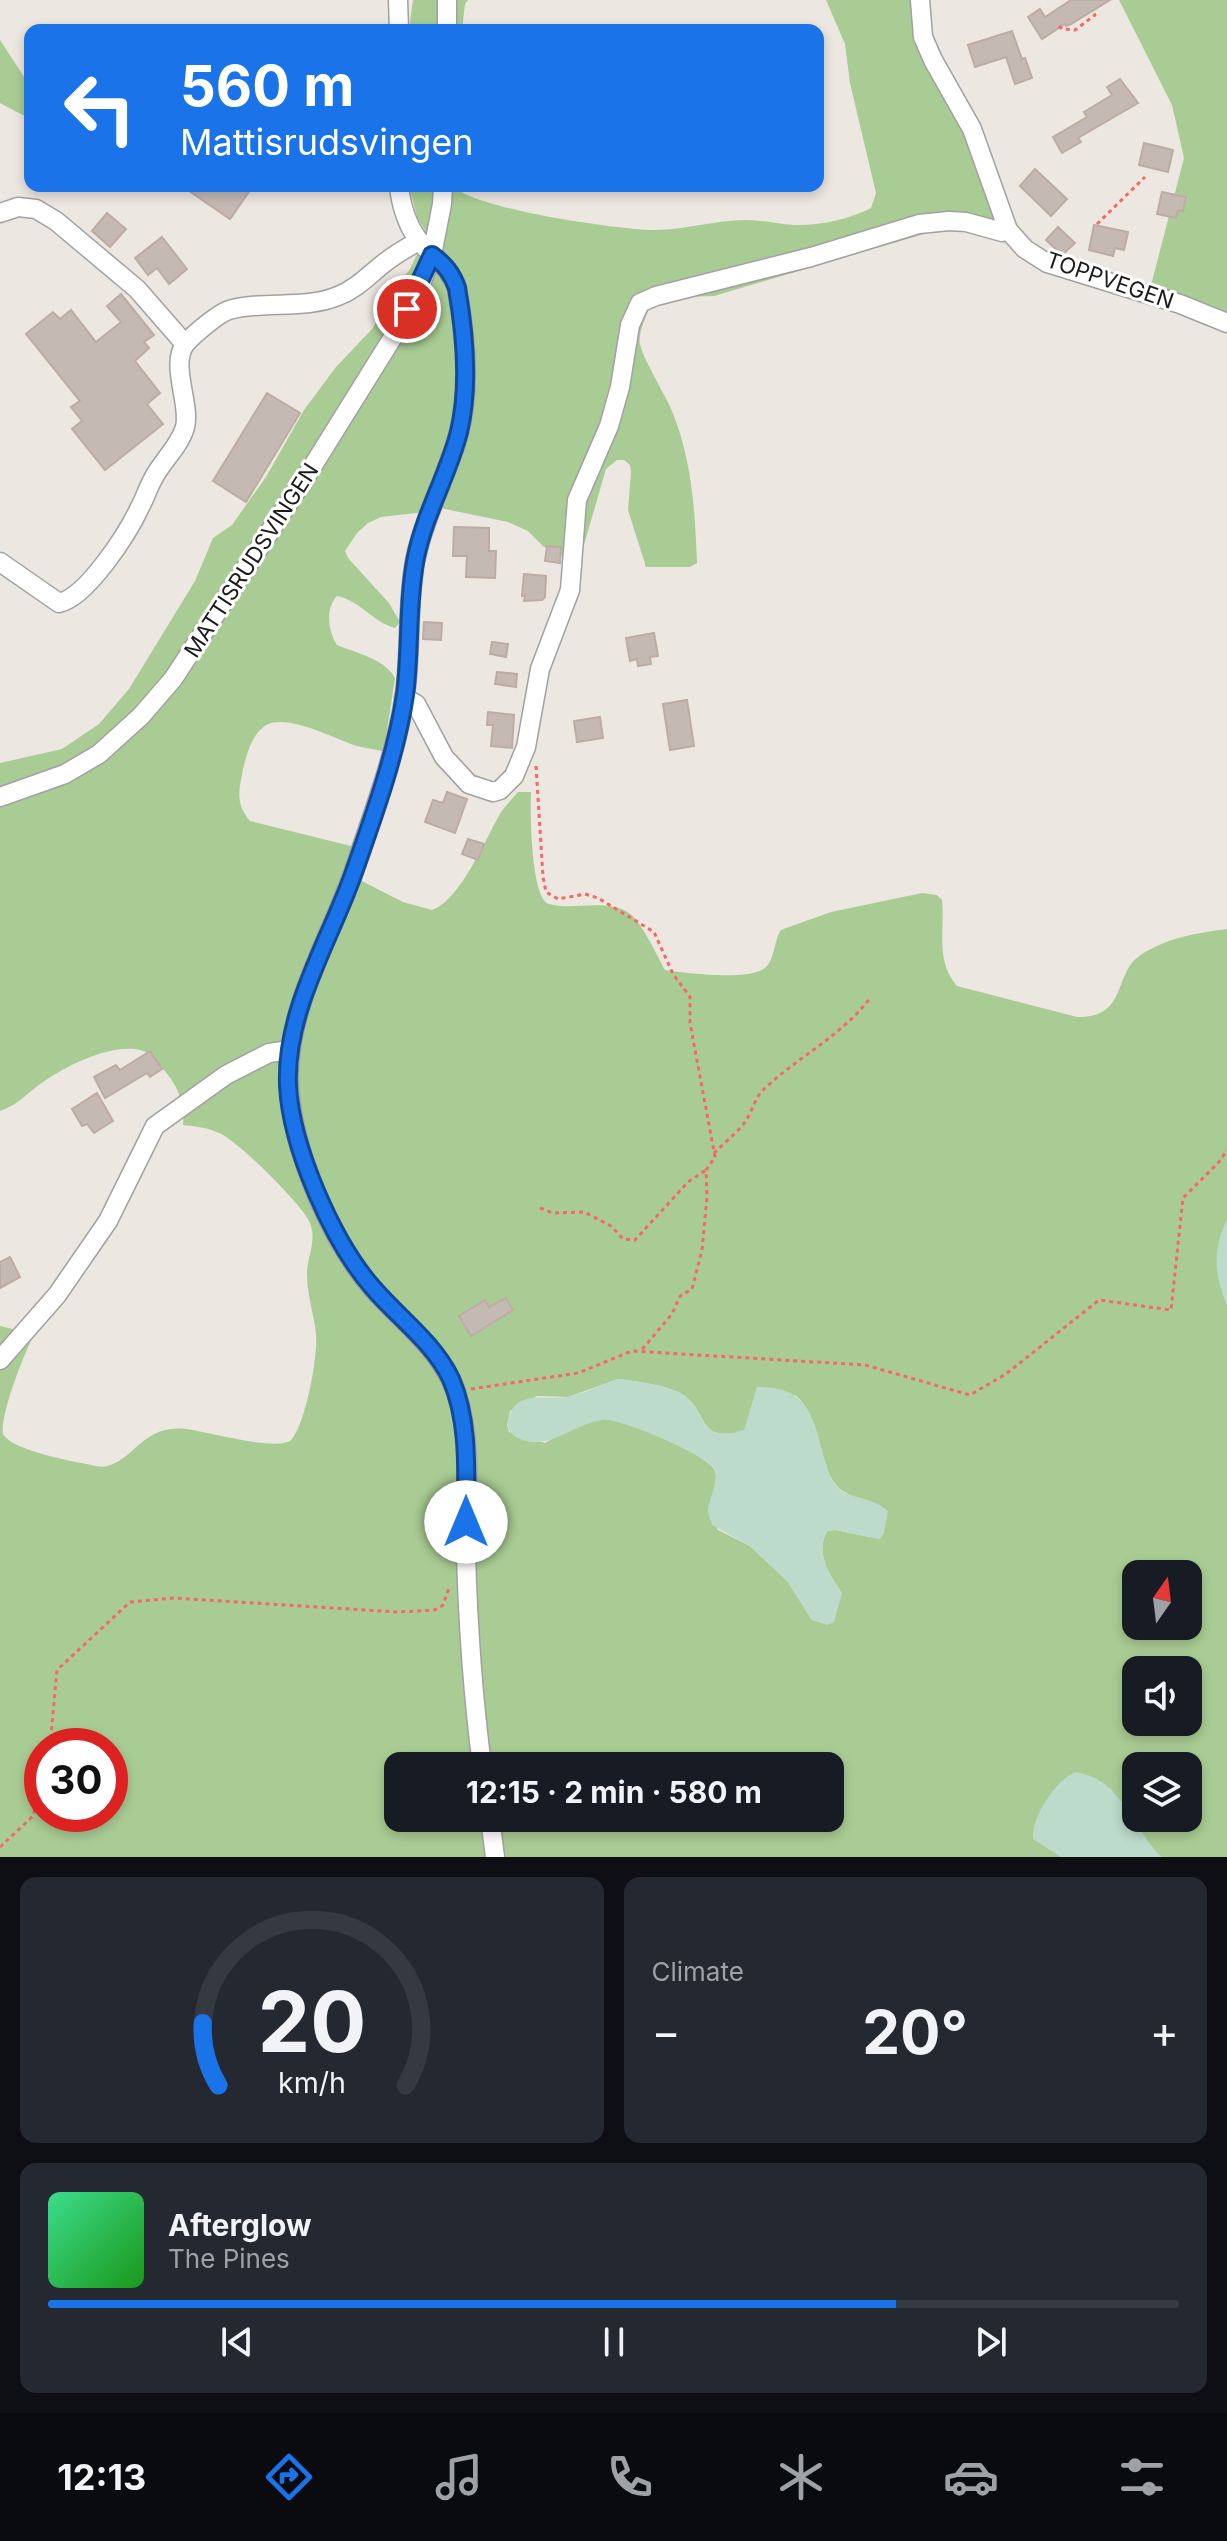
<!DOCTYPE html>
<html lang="en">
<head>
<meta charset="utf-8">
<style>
	body { margin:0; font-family:Inter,sans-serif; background:#242831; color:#f1f3f6; height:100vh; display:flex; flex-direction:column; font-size:30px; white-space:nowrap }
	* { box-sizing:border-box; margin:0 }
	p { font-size:26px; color:#9ea1a6 }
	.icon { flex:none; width:44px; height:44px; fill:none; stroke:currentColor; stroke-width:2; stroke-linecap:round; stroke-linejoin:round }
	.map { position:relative; height:1857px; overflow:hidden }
	.panel { display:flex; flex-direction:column; gap:20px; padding:20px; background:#0d0f14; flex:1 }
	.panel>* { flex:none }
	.guide { position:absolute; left:24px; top:24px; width:800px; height:168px; border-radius:16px; box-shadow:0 4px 12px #0003; background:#1a73e8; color:#fff; overflow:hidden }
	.needle { width:52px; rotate:14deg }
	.tools { position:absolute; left:1122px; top:1560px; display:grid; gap:16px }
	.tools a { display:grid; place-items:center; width:80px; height:80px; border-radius:16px; background:#171b24; box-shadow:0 4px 12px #0003; font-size:40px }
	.speed { position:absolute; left:24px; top:1728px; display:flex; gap:16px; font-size:40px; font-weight:700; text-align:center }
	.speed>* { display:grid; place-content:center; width:104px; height:104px; border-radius:50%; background:#171b24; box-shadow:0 4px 12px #0003; line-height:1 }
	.speed .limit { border:12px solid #d22; background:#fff; color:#111 }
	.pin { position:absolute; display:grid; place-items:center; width:68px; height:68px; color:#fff; margin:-34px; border:4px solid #fff; border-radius:50%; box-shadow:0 2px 8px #0007 }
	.me { position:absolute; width:88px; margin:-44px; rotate:0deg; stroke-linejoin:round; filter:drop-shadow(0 0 6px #0008) }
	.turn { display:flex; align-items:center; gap:28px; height:168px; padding:0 24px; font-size:36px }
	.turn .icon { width:104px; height:104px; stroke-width:2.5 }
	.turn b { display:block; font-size:56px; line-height:68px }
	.big { font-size:60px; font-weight:700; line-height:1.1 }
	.panel .card { flex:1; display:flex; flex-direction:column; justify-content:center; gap:12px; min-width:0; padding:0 28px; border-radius:16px; background:#242831 }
	.panel .dial { align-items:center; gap:0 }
	.dial svg { height:208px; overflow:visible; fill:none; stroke:#363941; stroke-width:7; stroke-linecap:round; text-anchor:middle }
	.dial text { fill:#f1f3f6; stroke:none }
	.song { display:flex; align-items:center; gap:24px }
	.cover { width:96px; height:96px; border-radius:12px; background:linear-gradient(135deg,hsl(150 70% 55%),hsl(120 70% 35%)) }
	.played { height:8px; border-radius:4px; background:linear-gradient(90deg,#1a73e8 75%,#363941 75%) }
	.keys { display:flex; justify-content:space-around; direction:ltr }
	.heat { display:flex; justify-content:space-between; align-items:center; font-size:44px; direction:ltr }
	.panel .tiles { flex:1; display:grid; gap:20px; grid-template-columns:1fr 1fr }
	.card:last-child { grid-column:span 2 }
	.trip { position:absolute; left:384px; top:1752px; width:460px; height:80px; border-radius:16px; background:#171b24; box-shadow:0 4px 12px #0003; font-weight:700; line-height:80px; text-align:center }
	.tabs { display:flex; height:128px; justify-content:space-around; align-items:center; background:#090b0e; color:#9ea1a6 }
	.tabs .icon { width:56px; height:56px }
	.tabs .on { color:#1a73e8 }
	.tabs b { font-size:36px; color:#f1f3f6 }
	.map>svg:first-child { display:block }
</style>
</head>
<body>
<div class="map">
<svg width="1227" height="1857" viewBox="0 0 1227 1857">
	<rect width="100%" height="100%" fill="#ece7e0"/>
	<g fill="#a9cc94" fill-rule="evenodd">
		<polygon points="413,0 468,0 465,4 462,30 409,30"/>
		<path d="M826,0H918L935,54L1008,226L934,231L714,296L678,297L649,308C646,318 638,332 640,344C643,359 665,394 672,411C692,460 695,511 697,563L690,567H646L628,510L631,472L630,465L624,460H617L606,469L579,562L557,554L544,547L528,531L508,522L440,508L434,511L381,517L368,523L357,533L345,551L348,558L389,603L400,622L395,628C371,621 361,601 337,596C325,609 328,631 337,645C356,653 385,659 395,678L385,744L382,751C373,749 365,748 357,746C336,739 287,713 266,725C252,734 247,753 243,769C239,791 235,803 250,821L355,847L357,875L362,881L403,902L432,910C460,901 486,838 501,812C506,805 512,799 518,792H531C530,811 531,899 549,904C573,911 606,898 629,913C641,921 658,957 665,970C685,973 754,982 767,966C775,957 774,940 781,930L831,912L922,893L937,895L942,900C945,931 935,961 957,986L1077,1017C1127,1018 1114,975 1138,957C1164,938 1197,933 1227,929V1220C1217,1240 1218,1285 1227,1305V1857H1161L1146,1841L1110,1788L1059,1855L1061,1857H0V1326L29,1333L31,1341C22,1359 0,1416 3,1434C13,1452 82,1463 102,1467C135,1463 140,1424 186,1429C205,1431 281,1453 292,1439C306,1421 318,1357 316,1334C314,1314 307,1295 307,1274C307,1256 318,1239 309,1221C301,1204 236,1139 219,1133C208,1128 196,1126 183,1125C185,1104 178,1085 163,1069C160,1065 155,1058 151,1055C125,1036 69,1064 46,1080C30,1090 19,1105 0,1111V763L62,749L99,724L129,689L195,581L213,538L232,525L266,477L304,410L336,367L373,328L398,282L409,271L422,244L425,230L417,217L409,186H454C472,209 622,230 655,230C685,230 715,220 746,220C762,220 778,224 794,225C819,226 850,219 871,208L876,193L850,83L845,44ZM618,1379C635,1381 665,1385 680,1393C710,1409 694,1444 744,1431L747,1424L795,1395C826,1420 817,1481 847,1493L880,1539L835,1530L827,1531C815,1553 829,1574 842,1593L812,1620L788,1582L750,1546L718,1530L708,1511C710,1501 720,1479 714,1469C706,1454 620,1417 603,1419C586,1422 560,1434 545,1443L509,1432L507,1425L510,1411L537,1396L568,1397ZM1136,1574H1188V1626H1136ZM1136,1670H1188V1722H1136ZM42,1746H110V1814H42ZM398,1766H830V1818H398ZM1136,1766H1188V1818H1136Z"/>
		<polygon points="1119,0 1227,0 1227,328 1148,297 1184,158 1172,105"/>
		<polygon points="0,40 30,86 30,119 0,103"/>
	</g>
	<g fill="#bcdbca">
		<path d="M1227,1220V1305C1214,1276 1212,1249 1227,1220Z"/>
		<path d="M618,1379C635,1381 666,1385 680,1393C709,1409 695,1445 744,1430L757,1387C810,1386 813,1419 825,1460C828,1471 830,1480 838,1488C850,1499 871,1496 888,1511L884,1533L880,1539L835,1530L827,1531C815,1553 829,1574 842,1593L834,1622L827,1625L812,1620L788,1582L750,1546L712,1525C710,1519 708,1514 708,1508C710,1497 721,1476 713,1467C703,1454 618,1417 602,1420C573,1424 545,1454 516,1437C508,1431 506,1427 509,1417C516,1390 546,1400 566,1397C581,1395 602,1384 618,1379Z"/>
		<path d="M1076,1772C1084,1774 1093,1776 1100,1781C1124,1796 1140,1835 1161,1857H1061L1033,1839C1031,1818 1056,1779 1076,1772Z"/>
	</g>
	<g fill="#c4b9b3" stroke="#beaca2" stroke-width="2">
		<polygon points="1071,0 1110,0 1071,24 1066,26 1065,24 1042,39 1028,17 1040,9 1045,17"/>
		<polygon points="1012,31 1022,59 1025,58 1032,78 1015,84 1006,57 975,67 968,45"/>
		<polygon points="1120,79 1138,103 1078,138 1081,142 1062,153 1053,137 1087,117 1084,112 1112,95 1107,87"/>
		<polygon points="1144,143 1173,150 1168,172 1139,165"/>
		<polygon points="1035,169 1067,199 1051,216 1020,186"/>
		<polygon points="182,186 253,186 230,219"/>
		<polygon points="1162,192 1186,197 1183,211 1178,210 1176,218 1157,214"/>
		<polygon points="107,213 126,229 110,247 92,231"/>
		<polygon points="1094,225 1128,232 1124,250 1115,248 1113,256 1089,250"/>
		<polygon points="1058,227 1075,243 1062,255 1046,240"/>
		<polygon points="162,237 187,269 169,284 157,268 148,275 135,258"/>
		<polygon points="121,294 154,335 144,342 149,348 135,361 160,393 147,404 163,424 105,470 72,429 82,421 71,407 80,401 26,334 53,312 60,319 71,310 96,342 121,322 107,306"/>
		<polygon points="267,393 300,413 246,502 213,481"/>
		<polygon points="454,527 489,528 489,551 496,551 495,578 466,577 467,556 453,556"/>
		<polygon points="547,546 561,547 560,563 545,561"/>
		<polygon points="524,574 546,576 545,597 542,600 524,601 525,596 522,596"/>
		<polygon points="424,622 442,623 441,640 423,639"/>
		<polygon points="654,633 658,656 650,657 651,664 638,666 637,659 630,661 626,638"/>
		<polygon points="492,642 508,644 506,657 490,654"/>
		<polygon points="497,672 517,674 516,687 495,684"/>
		<polygon points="687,700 694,746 670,750 663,704"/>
		<polygon points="488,712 514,715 512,748 491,746 493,725 487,725"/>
		<polygon points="600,717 603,738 577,742 574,721"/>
		<polygon points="447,792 467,799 455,833 425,822 433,800 443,803"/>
		<polygon points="468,839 484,844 478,860 462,854"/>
		<polygon points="150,1051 162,1069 150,1077 147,1073 105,1098 94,1077 116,1065 120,1070"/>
		<polygon points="97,1093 113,1121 94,1133 87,1124 82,1126 72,1109"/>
		<polygon points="10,1257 20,1277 0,1288 0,1262"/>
		<polygon points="506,1298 513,1310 471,1336 459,1316 485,1300 489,1307"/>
	</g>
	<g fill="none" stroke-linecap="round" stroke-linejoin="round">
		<g stroke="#a1a1a1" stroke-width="21">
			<g id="minor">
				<polyline points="398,0 399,30"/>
				<polyline points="920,0 923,37 933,60 972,129 1008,230 1025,249 1047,263 1180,304 1227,323"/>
				<polyline points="447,30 447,0"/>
				<path d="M399,186C401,206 408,229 422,244C435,259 450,268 457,288C465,334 471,389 458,436C446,478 424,517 415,561C407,605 411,650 405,694C397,750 376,805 358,859C336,927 293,994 289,1066C285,1135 328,1238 373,1289C402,1322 441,1349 456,1392C473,1443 465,1502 466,1555C468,1625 473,1696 482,1766"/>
				<polyline points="0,213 18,207 36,209 56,221 137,289 185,344"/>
				<path d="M0,562L59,603C87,597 128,533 140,507C145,498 148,488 153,479C161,462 180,446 185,427C191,404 169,363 186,343C194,334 219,313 229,310C265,300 304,310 338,296C356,289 368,276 383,264C394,255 406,248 419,241"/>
				<polyline points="404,697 416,704 444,757 469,784 493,792 500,790 514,776 526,747 540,669 570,590 577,500 609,426 620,387 630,325 640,303 656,296 811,257 919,224 949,221 966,222 1002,232 1008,230"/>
				<polyline points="0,797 65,774 99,754 141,716 173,679 309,472 393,337 422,281 432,255 442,204 443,186"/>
				<polyline points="0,1360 57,1295 108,1221 155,1126 226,1075 269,1053 290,1050"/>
				<polyline points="490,1818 495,1857"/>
			</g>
		</g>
		<g stroke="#f96664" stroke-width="3" stroke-dasharray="4 4" stroke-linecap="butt">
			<polyline points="1059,26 1062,29 1075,30 1095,15 1093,12"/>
			<polyline points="1097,224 1145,177"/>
			<polyline points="536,766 543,877 546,892 558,899 585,894 598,898 654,932 673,974 690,997 690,1023 715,1157 706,1170 707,1197 702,1250 692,1289 680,1296 672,1314 640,1352"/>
			<path d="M714,1153C724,1143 737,1133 745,1122C752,1112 755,1098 763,1090C797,1057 842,1036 870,998"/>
			<polyline points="540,1208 553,1213 584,1212 611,1226 623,1239 635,1240 688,1182 706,1170"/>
			<polyline points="471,1389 578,1373 632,1351 865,1365 970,1395 1006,1374 1099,1300 1171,1310 1183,1198 1219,1162 1227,1150"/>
			<polyline points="50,1746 57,1670 130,1602 174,1598 398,1612 435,1610 443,1605 449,1588"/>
			<polyline points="0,1847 33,1816 42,1779"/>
		</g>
		<use href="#minor" stroke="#fff" stroke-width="18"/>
	</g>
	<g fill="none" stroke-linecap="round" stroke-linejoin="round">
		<g stroke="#114b97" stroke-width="20">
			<path id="route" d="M407,309L432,255C444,264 452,273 457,288C465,334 470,386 459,432C448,475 425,513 416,557C407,602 411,649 405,695C396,755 374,815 354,872C330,941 285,1010 288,1085C291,1147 333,1243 374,1289C399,1318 434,1343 451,1379C470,1423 466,1475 466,1522"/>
		</g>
		<use href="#route" stroke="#1a73e8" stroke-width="14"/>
	</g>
	<g text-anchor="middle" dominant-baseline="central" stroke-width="6" stroke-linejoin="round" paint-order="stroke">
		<g font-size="22" fill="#1a1a1a" stroke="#fff">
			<text transform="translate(1110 280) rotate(19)">TOPPVEGEN</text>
			<text transform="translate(251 560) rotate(-57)">MATTISRUDSVINGEN</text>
		</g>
	</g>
</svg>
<div class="tools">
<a><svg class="needle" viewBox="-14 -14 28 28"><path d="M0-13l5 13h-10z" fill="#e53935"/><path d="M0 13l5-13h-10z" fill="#9ea1a6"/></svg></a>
<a><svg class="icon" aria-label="sound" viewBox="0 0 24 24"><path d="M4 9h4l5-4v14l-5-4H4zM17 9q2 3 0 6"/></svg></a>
<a><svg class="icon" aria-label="layers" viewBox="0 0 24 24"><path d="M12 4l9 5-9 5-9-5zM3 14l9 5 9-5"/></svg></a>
</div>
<div class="speed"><div class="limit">30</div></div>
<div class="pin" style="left:407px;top:309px;background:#d93025"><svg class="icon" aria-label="arrive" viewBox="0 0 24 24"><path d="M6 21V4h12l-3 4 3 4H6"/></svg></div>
<svg class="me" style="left:466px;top:1522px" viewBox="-20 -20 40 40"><circle r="19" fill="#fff"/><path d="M0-13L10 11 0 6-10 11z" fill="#1a73e8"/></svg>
<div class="trip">12:15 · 2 min · 580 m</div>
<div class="guide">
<div class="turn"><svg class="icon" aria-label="left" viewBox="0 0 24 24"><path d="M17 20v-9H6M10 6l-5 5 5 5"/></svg><div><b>560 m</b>Mattisrudsvingen</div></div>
</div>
</div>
<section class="panel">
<div class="tiles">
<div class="card dial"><svg viewBox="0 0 100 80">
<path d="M14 69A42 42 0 1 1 86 69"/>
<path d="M14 69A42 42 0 0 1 8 45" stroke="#1a73e8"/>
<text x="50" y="56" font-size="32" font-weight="700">20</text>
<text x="50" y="72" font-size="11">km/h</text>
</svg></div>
<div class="card"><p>Climate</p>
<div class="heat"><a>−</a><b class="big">20°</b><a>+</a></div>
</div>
<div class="card">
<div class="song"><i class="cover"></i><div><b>Afterglow</b><p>The Pines</p></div></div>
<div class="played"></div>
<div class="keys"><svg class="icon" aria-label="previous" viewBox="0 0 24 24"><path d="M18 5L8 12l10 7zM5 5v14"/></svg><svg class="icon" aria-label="pause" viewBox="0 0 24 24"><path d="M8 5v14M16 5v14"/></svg><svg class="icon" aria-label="next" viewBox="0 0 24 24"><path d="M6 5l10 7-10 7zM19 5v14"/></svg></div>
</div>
</div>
</section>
<nav class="tabs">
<b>12:13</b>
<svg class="icon on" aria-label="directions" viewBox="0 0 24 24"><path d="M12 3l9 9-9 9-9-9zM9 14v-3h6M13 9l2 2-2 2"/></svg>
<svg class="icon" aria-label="music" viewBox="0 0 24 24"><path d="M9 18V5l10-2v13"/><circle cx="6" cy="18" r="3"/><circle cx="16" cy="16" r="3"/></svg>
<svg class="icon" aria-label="phone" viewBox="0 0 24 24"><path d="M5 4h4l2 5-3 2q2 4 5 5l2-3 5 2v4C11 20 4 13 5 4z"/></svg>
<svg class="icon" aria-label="climate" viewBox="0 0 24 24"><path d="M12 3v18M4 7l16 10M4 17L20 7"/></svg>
<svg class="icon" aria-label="car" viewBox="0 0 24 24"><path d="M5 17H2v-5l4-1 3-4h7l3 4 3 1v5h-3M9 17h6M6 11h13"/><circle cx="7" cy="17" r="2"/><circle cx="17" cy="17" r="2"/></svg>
<svg class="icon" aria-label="filters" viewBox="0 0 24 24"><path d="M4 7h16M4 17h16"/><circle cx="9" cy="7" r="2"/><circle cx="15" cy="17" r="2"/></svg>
</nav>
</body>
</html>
